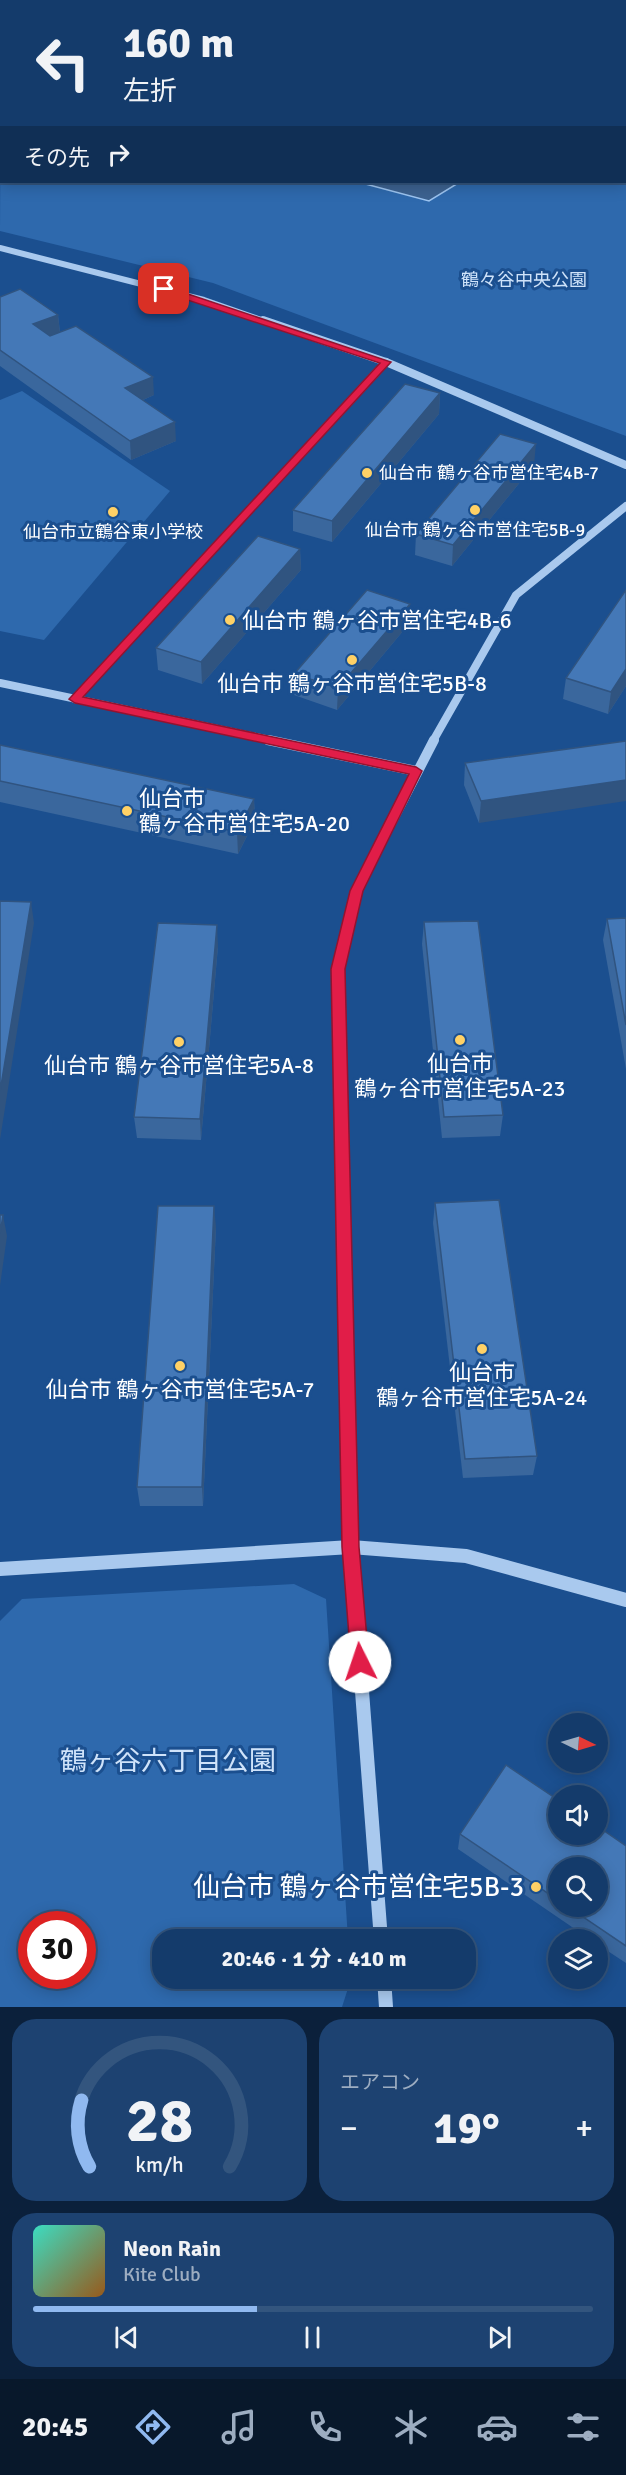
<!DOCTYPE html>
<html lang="ja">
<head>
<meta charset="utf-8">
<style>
	body { margin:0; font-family:Signika,"Noto Sans JP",sans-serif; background:#1d4271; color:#f1f3f6; height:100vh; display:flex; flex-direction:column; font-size:22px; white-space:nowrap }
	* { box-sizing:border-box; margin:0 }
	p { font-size:20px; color:#9dadc1 }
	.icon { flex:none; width:33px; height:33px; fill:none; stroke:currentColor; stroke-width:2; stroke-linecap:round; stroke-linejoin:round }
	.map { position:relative; height:2007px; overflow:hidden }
	.sheet { display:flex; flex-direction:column; gap:12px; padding:12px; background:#0b203b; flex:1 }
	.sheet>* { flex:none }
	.top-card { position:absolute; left:0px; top:0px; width:627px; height:183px; box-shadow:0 3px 15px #0003,0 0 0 2px #33557e; background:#143b6b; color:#f1f3f6; overflow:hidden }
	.needle { width:39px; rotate:95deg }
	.buttons { position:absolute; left:548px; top:1713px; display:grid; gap:12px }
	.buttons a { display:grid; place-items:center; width:60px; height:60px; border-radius:50%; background:#143b6b; box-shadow:0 3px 15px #0003,0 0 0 2px #33557e; font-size:30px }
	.speed { position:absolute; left:18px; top:1911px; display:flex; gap:12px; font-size:30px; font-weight:700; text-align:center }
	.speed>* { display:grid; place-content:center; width:78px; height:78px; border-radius:50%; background:#143b6b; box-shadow:0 3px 15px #0003,0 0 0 2px #33557e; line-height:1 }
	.speed .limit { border:9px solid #d22; background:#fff; color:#111 }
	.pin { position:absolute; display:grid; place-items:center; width:51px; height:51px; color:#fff; margin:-26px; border-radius:12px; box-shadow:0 3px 9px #0006 }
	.me { position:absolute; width:66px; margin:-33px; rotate:356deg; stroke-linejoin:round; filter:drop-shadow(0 0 4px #0008) }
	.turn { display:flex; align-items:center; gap:21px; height:126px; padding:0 24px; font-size:27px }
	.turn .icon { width:78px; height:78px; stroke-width:2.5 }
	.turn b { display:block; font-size:42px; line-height:51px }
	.then { display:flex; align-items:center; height:57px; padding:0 24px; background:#0003; gap:12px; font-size:22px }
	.big { font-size:45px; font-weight:700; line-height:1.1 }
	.sheet .widget { flex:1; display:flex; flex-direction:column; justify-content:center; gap:9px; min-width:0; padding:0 21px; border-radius:24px; background:#1d4271 }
	.sheet .dial { align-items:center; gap:0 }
	.dial svg { height:156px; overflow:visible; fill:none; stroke:#33557e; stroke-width:7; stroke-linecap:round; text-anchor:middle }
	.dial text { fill:#f1f3f6; stroke:none }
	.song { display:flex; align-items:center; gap:18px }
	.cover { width:72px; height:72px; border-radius:9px; background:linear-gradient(135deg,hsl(170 70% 55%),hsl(30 70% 35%)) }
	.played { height:6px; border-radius:3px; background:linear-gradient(90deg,#90b9f0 40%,#33557e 40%) }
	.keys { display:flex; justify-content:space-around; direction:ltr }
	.heat { display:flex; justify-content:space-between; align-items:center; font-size:33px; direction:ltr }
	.sheet .tiles { flex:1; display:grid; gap:12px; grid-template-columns:1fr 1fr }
	.widget:last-child { grid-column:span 2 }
	.trip { position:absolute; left:152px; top:1929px; width:324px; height:60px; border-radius:24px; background:#143b6b; box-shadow:0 3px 15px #0003,0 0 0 2px #33557e; font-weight:700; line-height:60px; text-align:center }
	.dock { display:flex; height:96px; justify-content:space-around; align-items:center; background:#08182b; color:#9dadc1 }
	.dock .icon { width:42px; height:42px }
	.dock .active { color:#90b9f0 }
	.dock b { font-size:27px; color:#f1f3f6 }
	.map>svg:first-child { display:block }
</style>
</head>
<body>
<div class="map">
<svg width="626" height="2007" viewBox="0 0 626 2007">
	<rect width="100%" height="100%" fill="#1b4f8f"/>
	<g fill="#2e69ad" fill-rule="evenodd">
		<polygon points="28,0 478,0 490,1 27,2"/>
		<polygon points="626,22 626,436 213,283 0,231 1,23 2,182 626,182"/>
		<polygon points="22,391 170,491 44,640 0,631 0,400"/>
		<path d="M294,1584L326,1599L348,1939L162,1940V1978L351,1979L342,2007H0V1621L22,1599ZM82,1924V1976H32V1924Z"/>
	</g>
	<polygon fill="#3c6290" stroke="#9cc4f0" stroke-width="1.5" points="358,182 460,182 429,201"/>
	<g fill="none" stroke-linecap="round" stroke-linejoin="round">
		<g stroke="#a9c9ee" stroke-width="6">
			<polyline points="590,0 600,2"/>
			<polyline points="0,248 204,300 267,322"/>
		</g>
		<g stroke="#a9c9ee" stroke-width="8">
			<polyline points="263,320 386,362 626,465"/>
			<polyline points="0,683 275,741"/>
			<polyline points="75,699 386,362"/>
			<polyline points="433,741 516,595 626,506"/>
		</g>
		<g stroke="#a9c9ee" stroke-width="10">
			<polyline points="268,740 416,771"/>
			<polyline points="345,1290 338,968 356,891 434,740"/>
		</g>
		<g stroke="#a9c9ee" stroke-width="14">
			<polyline points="0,1569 351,1547 345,1288"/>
			<polyline points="381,1940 351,1547 466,1556 626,1600"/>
			<polyline points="384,1978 386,2007"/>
		</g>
	</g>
	<g fill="#3a679d" fill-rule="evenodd">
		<polygon points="0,297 58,315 60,332 154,395 143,400 176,441 131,460 0,366"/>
		<polygon points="440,393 439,414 332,542 293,531 293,510"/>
		<polygon points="534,465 452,566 415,555 416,534"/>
		<polygon points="300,549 301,570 202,684 158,670 156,648"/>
		<polygon points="408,625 337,710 294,695 294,674"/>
		<polygon points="566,678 626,686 608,714 563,699"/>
		<polygon points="626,741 479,823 464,785 465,763"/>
		<polygon points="0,745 254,799 255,820 238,854 0,802"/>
		<polygon points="626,918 626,1069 603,940 607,919"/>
		<polygon points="424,922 503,1115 500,1136 442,1138 422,944"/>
		<polygon points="218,946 201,1140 137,1138 134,1117"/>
		<polygon points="435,1203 537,1456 533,1475 463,1478 433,1223"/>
		<polygon points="216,1227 203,1506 140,1506 137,1487"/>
		<path d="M460,1834L626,1846V1963L597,1944V1940H591L458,1849ZM558,1868L597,1906H558Z"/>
	</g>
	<g fill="#305480">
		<polygon points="58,315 60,333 35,343 33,324"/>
		<polygon points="153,377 154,395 127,407 125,388"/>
		<polygon points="440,393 439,414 332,542 332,521"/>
		<polygon points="175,422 176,441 131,460 130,441"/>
		<polygon points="536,444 534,465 452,566 453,545"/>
		<polygon points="300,549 301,570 202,684 201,662"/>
		<polygon points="410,604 408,625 337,710 338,688"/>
		<polygon points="626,669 626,686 608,714 611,692"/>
		<polygon points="626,780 626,801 479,823 481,801"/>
		<polygon points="254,799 255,820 238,854 237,832"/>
		<polygon points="31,902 34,923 0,1140 0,1092"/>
		<polygon points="217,925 218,946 201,1140 200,1119"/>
		<polygon points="214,1206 216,1227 203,1506 202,1487"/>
		<polygon points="3,1215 7,1236 0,1286 0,1234"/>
	</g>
	<g fill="#4478b7" stroke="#305480" stroke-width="1.5">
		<rect x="433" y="0" width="18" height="2"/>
		<polygon points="20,289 58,315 33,324 50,336 76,326 153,377 125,388 175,422 130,441 0,350 0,297"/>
		<polygon points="405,384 440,393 332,521 293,510"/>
		<polygon points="500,434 536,444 453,545 416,534"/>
		<polygon points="258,536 300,549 201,662 156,648"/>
		<polygon points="367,590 410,604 338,688 294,674"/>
		<polygon points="626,590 626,669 611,692 566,678"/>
		<polygon points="626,741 626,780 481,801 465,763"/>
		<polygon points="0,745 254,799 237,832 0,781"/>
		<polygon points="0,901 31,902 0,1092"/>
		<polygon points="626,918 626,1025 607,919"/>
		<polygon points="478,921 503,1115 444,1117 424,922"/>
		<polygon points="158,923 217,925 200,1119 134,1117"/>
		<polygon points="499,1200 537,1456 465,1459 435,1203"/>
		<polygon points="158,1206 214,1206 202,1487 137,1487"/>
		<polygon points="0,1215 3,1215 0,1234"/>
		<polygon points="506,1765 558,1800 558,1834 597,1834 597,1826 626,1846 626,1946 567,1906 597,1906 597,1868 558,1868 558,1900 460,1834"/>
	</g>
	<polygon fill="#e11d48" stroke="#92132f" stroke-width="1.5" points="164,286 391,362 83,697 416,767 422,771 363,891 345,969 359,1547 369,1662 366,1669 360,1671 353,1669 351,1662 342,1547 331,969 350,891 409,774 75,703 69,699 380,363 160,291 159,289"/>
	<g fill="#ffd166" stroke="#1b4f8f" stroke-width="2">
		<circle cx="367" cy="473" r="6"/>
		<circle cx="475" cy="510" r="6"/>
		<circle cx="113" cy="512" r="6"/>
		<circle cx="230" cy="620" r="6"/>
		<circle cx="352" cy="660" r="6"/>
		<circle cx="127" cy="811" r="6"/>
		<circle cx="460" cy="1040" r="6"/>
		<circle cx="179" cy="1042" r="6"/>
		<circle cx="482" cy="1349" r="6"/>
		<circle cx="180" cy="1366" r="6"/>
		<circle cx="536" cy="1887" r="6"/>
	</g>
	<g text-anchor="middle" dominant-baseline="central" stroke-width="6" stroke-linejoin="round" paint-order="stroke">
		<g font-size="18" fill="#cfe3fa" stroke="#1b4f8f">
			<text x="524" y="280">鶴々谷中央公園</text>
		</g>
		<g font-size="18" fill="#fff" stroke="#1b4f8f">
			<text x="379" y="473" text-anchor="start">仙台市 鶴ヶ谷市営住宅4B-7</text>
			<text x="475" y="530">仙台市 鶴ヶ谷市営住宅5B-9</text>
			<text x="113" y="532">仙台市立鶴谷東小学校</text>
		</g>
		<g font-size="22" fill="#fff" stroke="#1b4f8f">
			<text x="242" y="620" text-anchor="start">仙台市 鶴ヶ谷市営住宅4B-6</text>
			<text x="352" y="683">仙台市 鶴ヶ谷市営住宅5B-8</text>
			<text x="139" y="798" text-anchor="start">仙台市<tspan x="139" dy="25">鶴ヶ谷市営住宅5A-20</tspan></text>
			<text x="460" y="1063">仙台市<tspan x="460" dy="25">鶴ヶ谷市営住宅5A-23</tspan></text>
			<text x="179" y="1065">仙台市 鶴ヶ谷市営住宅5A-8</text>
			<text x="482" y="1372">仙台市<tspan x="482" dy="25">鶴ヶ谷市営住宅5A-24</tspan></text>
			<text x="180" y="1389">仙台市 鶴ヶ谷市営住宅5A-7</text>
		</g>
		<g font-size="27" fill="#cfe3fa" stroke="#1b4f8f">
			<text x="168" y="1761">鶴ヶ谷六丁目公園</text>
		</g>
		<g font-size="27" fill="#fff" stroke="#1b4f8f" text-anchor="end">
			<text x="524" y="1887">仙台市 鶴ヶ谷市営住宅5B-3</text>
		</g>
	</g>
</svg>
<div class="buttons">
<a><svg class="needle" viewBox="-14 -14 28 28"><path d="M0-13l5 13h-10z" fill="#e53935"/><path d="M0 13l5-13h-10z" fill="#9dadc1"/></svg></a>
<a><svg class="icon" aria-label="sound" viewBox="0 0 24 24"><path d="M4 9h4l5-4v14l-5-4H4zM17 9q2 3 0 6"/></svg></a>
<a><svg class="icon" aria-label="search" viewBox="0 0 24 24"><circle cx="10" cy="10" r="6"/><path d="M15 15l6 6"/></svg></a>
<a><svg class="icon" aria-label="layers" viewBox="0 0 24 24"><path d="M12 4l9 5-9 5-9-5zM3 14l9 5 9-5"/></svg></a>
</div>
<div class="speed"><div class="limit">30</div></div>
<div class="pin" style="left:164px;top:289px;background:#d93025"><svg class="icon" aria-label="arrive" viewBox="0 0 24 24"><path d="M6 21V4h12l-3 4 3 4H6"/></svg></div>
<svg class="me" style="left:360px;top:1662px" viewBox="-20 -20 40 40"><circle r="19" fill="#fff"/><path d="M0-13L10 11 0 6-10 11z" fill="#e11d48"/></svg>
<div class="trip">20:46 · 1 分 · 410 m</div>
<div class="top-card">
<div class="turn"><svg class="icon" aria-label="left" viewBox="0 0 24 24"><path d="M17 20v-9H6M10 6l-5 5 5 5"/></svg><div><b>160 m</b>左折</div></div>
<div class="then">その先<svg class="icon" aria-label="right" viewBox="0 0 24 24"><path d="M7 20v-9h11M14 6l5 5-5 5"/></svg></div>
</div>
</div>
<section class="sheet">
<div class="tiles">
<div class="widget dial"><svg viewBox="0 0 100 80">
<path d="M14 69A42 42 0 1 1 86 69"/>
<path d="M14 69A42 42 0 0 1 10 35" stroke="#90b9f0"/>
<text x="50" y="56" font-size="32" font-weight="700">28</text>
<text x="50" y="72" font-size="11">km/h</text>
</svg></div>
<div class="widget"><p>エアコン</p>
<div class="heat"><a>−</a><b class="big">19°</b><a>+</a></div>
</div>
<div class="widget">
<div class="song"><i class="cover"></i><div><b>Neon Rain</b><p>Kite Club</p></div></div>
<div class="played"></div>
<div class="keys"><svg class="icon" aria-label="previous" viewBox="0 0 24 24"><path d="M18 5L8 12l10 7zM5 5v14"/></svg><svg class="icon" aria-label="pause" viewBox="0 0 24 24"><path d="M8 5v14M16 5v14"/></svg><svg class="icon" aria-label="next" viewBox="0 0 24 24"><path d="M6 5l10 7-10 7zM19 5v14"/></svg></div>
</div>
</div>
</section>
<nav class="dock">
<b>20:45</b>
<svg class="icon active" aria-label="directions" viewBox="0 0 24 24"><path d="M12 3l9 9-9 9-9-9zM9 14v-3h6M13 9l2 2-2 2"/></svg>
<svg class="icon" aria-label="music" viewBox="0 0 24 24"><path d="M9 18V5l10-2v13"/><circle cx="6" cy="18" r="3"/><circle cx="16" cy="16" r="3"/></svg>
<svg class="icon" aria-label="phone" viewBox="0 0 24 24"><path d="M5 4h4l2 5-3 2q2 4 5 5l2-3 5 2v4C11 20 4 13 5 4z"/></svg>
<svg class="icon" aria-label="climate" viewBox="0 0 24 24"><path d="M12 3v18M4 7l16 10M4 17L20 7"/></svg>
<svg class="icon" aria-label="car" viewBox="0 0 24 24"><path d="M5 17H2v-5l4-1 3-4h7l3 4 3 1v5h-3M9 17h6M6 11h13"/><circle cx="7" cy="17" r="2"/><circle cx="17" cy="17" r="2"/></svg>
<svg class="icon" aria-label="filters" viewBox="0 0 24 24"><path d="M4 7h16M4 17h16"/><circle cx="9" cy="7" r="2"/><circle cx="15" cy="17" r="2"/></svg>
</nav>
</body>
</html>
